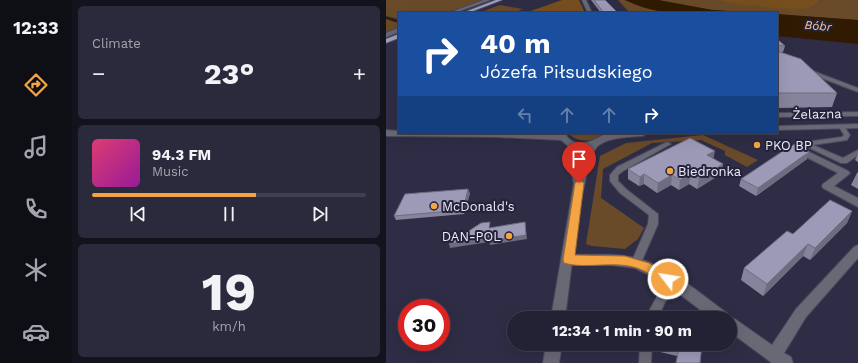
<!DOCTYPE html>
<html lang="en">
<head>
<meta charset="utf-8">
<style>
	body { margin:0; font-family:"Work Sans",sans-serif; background:#2b2a3c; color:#f1f3f6; height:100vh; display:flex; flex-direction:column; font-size:15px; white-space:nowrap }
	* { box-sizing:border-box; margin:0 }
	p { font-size:13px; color:#a3a4ac }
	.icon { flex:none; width:22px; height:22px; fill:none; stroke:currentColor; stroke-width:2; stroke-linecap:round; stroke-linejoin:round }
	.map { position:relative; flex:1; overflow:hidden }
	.side { display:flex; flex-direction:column; gap:6px; padding:6px; background:#13131d; width:314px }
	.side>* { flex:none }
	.banner { position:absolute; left:12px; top:12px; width:380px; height:122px; border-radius:0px; box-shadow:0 4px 16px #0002,0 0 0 1px #403f4f; background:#1a4fa0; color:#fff; overflow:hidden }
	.speed { position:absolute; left:12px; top:299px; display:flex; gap:8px; font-size:20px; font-weight:700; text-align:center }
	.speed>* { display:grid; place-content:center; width:52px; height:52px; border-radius:50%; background:#232234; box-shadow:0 4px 16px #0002,0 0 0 1px #403f4f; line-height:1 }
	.speed .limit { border:6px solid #d22; background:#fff; color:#111 }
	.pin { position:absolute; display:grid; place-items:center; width:34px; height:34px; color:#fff; margin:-41px -17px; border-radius:50% 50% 50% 0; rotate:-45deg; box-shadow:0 0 4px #0007 }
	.pin .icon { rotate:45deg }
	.me { position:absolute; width:44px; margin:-22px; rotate:301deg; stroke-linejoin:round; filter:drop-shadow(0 0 3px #0008) }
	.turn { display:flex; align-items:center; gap:14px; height:84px; padding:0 16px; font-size:18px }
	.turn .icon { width:52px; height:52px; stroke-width:2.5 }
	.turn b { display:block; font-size:28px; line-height:34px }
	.lanes { display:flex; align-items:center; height:38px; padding:0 16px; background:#0003; justify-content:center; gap:20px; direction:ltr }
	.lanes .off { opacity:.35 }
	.big { font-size:30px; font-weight:700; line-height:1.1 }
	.side .tile { flex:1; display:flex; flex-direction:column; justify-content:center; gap:6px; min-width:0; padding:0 14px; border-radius:6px; background:#2b2a3c }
	.side .dial { align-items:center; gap:0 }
	.dial b { font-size:52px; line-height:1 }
	.song { display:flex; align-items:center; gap:12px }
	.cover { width:48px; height:48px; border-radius:6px; background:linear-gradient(135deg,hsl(340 70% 55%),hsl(300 70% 35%)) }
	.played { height:4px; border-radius:2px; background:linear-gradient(90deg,#f4a444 60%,#403f4f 60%) }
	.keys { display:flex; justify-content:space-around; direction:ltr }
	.heat { display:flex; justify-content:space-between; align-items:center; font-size:22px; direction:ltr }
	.trip { position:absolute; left:121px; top:311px; width:230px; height:40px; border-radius:20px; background:#232234; box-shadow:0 4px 16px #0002,0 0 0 1px #403f4f; font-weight:700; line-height:40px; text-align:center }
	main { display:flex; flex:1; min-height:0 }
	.dock { display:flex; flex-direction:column; width:72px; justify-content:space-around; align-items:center; background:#0e0e15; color:#a3a4ac }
	.dock .icon { width:28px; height:28px }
	.dock .on { color:#f4a444 }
	.dock b { font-size:18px; color:#f1f3f6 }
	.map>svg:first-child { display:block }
</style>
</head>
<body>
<main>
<nav class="dock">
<b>12:33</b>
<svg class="icon on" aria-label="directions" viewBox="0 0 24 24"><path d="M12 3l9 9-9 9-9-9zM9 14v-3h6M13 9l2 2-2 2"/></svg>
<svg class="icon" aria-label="music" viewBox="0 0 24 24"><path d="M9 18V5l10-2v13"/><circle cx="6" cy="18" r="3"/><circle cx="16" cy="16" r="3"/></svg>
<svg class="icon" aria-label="phone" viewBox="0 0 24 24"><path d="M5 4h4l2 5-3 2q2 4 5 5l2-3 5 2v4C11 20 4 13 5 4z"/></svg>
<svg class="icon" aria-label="climate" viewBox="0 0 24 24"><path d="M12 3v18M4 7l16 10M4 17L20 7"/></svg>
<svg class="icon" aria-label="car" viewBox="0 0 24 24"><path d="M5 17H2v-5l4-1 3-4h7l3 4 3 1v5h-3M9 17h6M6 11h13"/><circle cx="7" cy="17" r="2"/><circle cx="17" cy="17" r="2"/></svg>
</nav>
<section class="side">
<div class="tile"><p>Climate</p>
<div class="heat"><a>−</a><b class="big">23°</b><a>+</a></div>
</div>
<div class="tile">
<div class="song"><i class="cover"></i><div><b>94.3 FM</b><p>Music</p></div></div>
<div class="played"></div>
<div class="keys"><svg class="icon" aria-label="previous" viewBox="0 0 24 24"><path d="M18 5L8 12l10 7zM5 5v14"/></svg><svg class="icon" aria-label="pause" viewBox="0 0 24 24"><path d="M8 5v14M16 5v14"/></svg><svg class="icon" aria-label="next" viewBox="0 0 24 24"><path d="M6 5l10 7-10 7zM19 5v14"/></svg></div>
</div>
<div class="tile dial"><b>19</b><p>km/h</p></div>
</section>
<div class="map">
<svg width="472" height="363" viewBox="0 0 472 363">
	<rect width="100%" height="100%" fill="#2f2d45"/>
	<g fill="#6a4b29">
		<polygon points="0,0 100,0 61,13 13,13 13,19 0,16"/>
		<polygon points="232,0 239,0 260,8 280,13 247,13 241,10"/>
		<polygon points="272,0 332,0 375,7 426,7 435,0 472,0 472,20 326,10"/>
		<polygon points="114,5 137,9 127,13 92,13"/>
		<polygon points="0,17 13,21 13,29 0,33"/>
		<path d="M183,133H216C210,143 189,143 183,133Z"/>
		<polygon points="317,135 372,160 361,167 339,155 339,151 315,140 266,143 217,169 215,198 258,228 252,239 239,249 206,246 200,244 214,156 240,143"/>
	</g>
	<g fill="#774e1e">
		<polygon points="176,0 193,0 199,13 139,13"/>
		<path d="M332,0H435C432,2 429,6 425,7C411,12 347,5 332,0Z"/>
	</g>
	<g fill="#301b02">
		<path d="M239,0H272L326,10L374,13C331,13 278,20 239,0Z"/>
		<polygon points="391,14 472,20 472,44 391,36"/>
	</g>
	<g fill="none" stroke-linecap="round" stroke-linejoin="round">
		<polyline stroke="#301b02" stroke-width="2" points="0,18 13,22"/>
		<g stroke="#49485e" stroke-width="2">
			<g id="service">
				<polygon points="472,112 472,116 391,117 391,113"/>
				<polygon points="456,125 458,126 464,135 461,140 427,145 457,158 472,150 472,155 461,163 455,163 415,144 419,142 456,137 458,135 453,127"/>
				<polygon points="281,142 285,144 283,145 237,171 232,175 232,181 240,189 272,214 272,224 255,263 254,266 250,267 246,266 245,263 262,224 263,215 234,193 224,181 224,175 231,167"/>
				<path d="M290,280L294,281L295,284L279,302L272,318H260C266,305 275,285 290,280Z"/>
				<polygon points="254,344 266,344 265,363 253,363"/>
			</g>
		</g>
		<g stroke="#49485e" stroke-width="2">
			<g id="minor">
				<polygon points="98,0 104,0 68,13 62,13"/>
				<polygon points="196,0 200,0 206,13 202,13"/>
				<polygon points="13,28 13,32 0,37 0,33"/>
				<polygon points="419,68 472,88 472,92 417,71 417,69"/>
				<polygon points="413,147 462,171 464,173 462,175 448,186 472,198 472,207 437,188 436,186 437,184 452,173 410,152 409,150"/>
				<path d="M472,245V258L420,317L398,353L405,357L407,363H386L344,332V318H325L279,283L249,268L225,265H183L179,263L177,260L179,257L183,255C205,255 229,253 250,258C285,267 313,293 341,313L343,318L349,319L386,345L410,309L468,247Z"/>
			</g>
		</g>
		<g stroke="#49485e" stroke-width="2">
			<g id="tertiary">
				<polygon points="472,124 472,128 391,130 391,126"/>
				<path d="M0,130L13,131V133H143L172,135L171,133H179C187,150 207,142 218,134C220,132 224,133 227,133L226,135L261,133L257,136C243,137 225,137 213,145C196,155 183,292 179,318H165L188,183L184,168L185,151L181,145L175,140L110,137L0,136ZM192,148H201L194,164V151Z"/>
				<polygon points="160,344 176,344 173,363 157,363"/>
			</g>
		</g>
		<g stroke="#49485e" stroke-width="2">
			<g id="primary">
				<polygon points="110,0 116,0 82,13 76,13"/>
				<polygon points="13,34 13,38 0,43 0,39"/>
			</g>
		</g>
		<use href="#service" fill="#696875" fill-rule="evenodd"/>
		<use href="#minor" fill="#696875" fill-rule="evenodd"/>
		<use href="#tertiary" fill="#696875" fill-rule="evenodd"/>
		<use href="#primary" fill="#a1a0b9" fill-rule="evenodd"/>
	</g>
	<g fill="#86849d">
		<polygon points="205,0 219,0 232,13 215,13"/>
		<polygon points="391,39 399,46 397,52 395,52 451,93 446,107 391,108"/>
		<polygon points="13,107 13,114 11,108"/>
		<polygon points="404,147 421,159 370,196 353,186 355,179"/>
		<polygon points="472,154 472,162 469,160"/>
		<polygon points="328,159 337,164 335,174 311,189 303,184 293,190 285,185 271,193 258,184 253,186 242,179 242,169"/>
		<polygon points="472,172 472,189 465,185 471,173"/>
		<polygon points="84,193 78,214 10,220 8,216"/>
		<polygon points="466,211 461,223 424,260 417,256 377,296 355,280 358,268 407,234"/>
		<polygon points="271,344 316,344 291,356 270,351"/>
	</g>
	<g fill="#6d6c80">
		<polygon points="329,151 327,161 321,155"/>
		<polygon points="423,152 421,159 370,196 372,188"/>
		<polygon points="337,164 335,174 311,189 313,179"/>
		<polygon points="258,174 258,184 253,186 254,177"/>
		<polygon points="305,174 303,184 293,190 294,180"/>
		<polygon points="286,175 285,185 271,193 272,183"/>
		<polygon points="82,189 84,193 78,214 77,210"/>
		<polygon points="466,211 461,223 424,260 429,248"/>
		<polygon points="139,222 141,239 104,245 103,242 64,248 63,244 103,237"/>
		<polygon points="422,244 417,256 377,296 381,284"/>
	</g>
	<g fill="#9c9ab7" stroke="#6d6c80">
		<polygon points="208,0 219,0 232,13 218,13"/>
		<polygon points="391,39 399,46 391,45"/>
		<polygon points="391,51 415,59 451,93 391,93"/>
		<polygon points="304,138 329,151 321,155 337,164 313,179 305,174 294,180 286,175 272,183 258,174 254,177 242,169"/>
		<polygon points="409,144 423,152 372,188 355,179 403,147 404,147"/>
		<polygon points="82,189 77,210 8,216 19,194"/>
		<polygon points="444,200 466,211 429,248 422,244 381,284 358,268 401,231 407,234"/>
		<polygon points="104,222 103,228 139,222 140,235 103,241 103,237 63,244 95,223"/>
		<polygon points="276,344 316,344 314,363 290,363 293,348"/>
	</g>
	<path fill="#f4a444" stroke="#9f6b2c" d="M193,180L198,183L189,255L239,256L263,263L287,276L288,279L287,283C276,286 266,274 256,270C232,259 201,270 178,263L177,260L189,183Z"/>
	<g fill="#f4a444" stroke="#25233a" stroke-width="1.5">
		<circle cx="371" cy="145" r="4"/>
		<circle cx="284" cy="171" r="4"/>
		<circle cx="48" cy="206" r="4"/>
		<circle cx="123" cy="236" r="4"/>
	</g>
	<g text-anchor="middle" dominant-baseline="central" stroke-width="4" stroke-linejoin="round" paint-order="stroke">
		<g font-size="12" font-style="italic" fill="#feca94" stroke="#25233a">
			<text transform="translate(432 26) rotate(5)">Bóbr</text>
		</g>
		<g font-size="13" fill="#ebebfb" stroke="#25233a">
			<text transform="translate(431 114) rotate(-1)">Żelazna</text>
		</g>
		<g font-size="13" fill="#ebebfb" stroke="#25233a" text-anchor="start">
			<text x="379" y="145">PKO BP</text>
			<text x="292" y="171">Biedronka</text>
			<text x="56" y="206">McDonald's</text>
			<text x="115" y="236" text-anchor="end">DAN-POL</text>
		</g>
	</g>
</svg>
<div class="speed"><div class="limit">30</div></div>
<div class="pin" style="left:193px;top:183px;background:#d93025"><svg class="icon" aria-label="arrive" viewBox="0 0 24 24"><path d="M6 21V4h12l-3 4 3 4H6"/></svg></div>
<svg class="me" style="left:282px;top:279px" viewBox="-20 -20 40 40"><circle r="17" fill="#f4a444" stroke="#fff" stroke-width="3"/><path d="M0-11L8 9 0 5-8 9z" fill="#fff"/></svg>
<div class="trip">12:34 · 1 min · 90 m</div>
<div class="banner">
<div class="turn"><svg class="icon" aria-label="right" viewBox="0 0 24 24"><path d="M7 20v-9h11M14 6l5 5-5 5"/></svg><div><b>40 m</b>Józefa Piłsudskiego</div></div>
<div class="lanes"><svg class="icon off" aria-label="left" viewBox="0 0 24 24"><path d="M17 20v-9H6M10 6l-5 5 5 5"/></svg><svg class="icon off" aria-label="ahead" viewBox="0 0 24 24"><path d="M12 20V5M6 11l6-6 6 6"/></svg><svg class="icon off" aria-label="ahead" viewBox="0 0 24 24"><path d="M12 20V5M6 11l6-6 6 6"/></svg><svg class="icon" aria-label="right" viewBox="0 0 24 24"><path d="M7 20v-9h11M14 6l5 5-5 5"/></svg></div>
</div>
</div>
</main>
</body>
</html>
